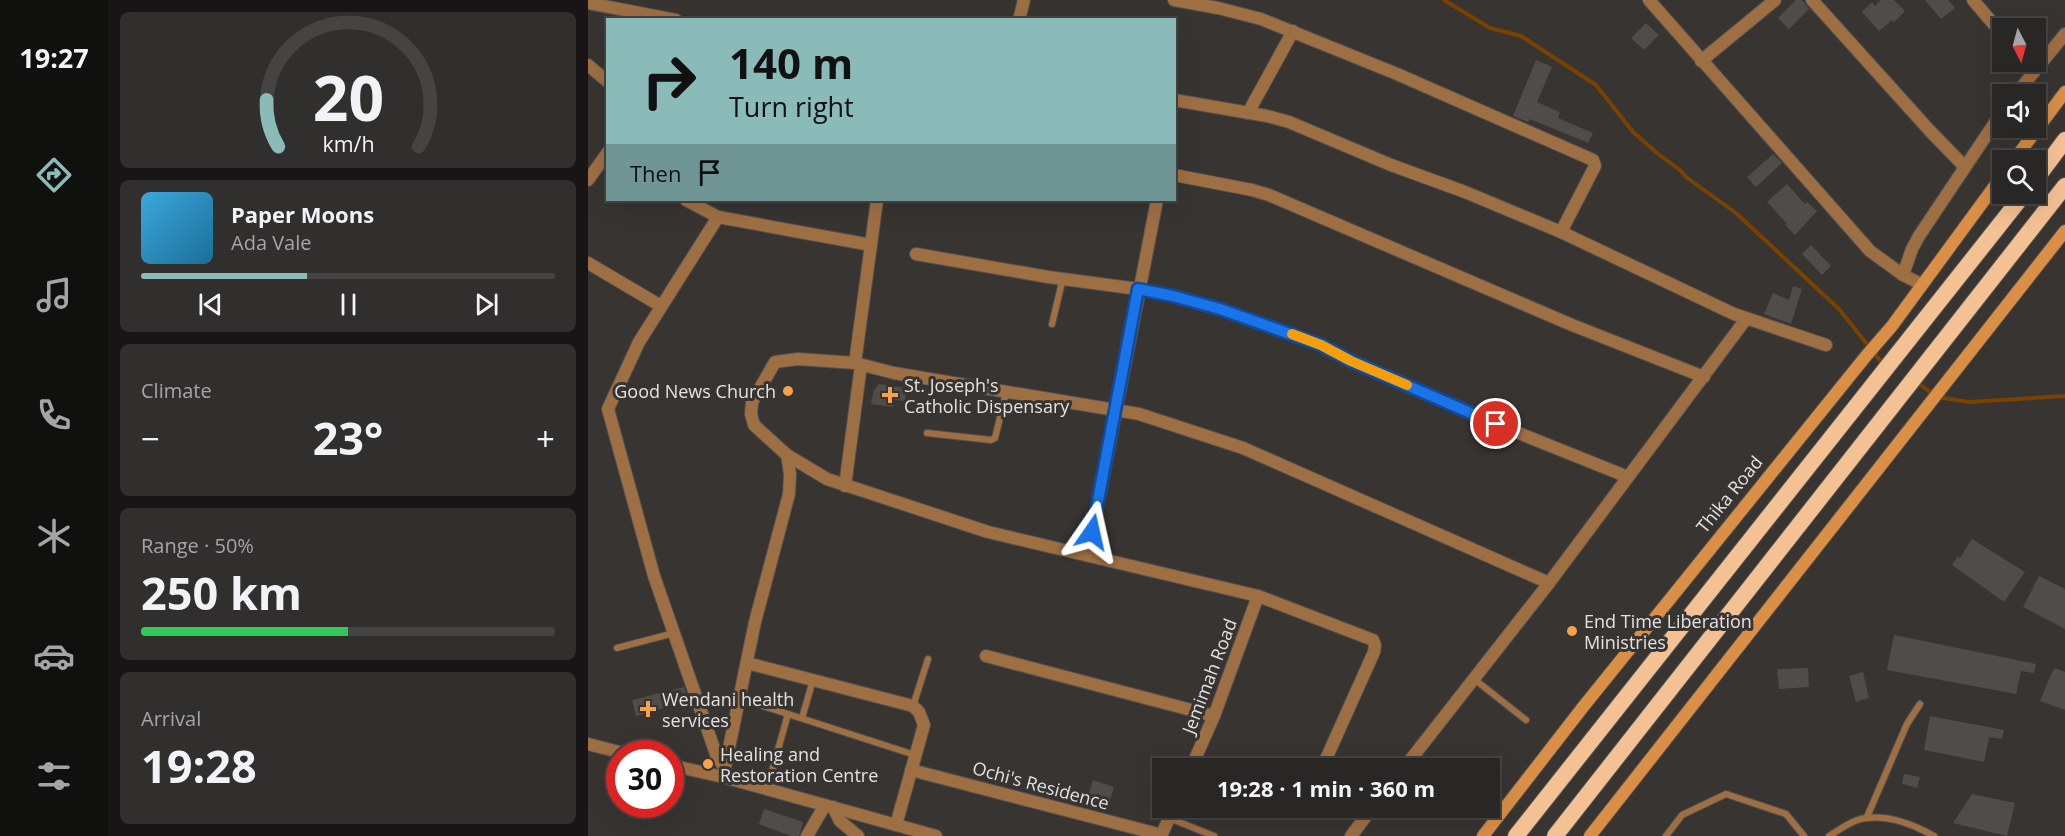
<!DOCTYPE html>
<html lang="en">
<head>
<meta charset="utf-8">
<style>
	body { margin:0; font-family:"Open Sans",sans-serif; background:#312f2e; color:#f1f3f6; height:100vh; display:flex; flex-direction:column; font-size:22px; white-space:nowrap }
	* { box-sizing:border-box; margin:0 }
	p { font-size:20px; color:#a5a5a7 }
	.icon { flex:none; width:33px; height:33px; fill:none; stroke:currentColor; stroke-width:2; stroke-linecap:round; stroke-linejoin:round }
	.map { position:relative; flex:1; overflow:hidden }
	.panel { display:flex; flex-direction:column; gap:12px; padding:12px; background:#171515; width:480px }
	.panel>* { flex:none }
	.hud { position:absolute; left:18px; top:18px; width:570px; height:183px; border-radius:0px; box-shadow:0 6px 24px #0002,0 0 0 2px #454443; background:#8bbbb9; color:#111; overflow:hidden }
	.needle { width:39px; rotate:174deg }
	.controls { position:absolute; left:1404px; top:18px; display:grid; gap:12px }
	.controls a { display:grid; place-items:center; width:54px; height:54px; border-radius:0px; background:#292726; box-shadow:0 6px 24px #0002,0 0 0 2px #454443; font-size:30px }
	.speed { position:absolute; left:18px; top:740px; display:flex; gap:12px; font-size:30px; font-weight:700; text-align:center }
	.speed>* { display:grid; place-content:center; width:78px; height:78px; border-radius:50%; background:#292726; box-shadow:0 6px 24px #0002,0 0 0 2px #454443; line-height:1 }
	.speed .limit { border:9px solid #d22; background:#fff; color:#111 }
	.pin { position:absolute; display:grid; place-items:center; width:51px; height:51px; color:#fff; margin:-26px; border:3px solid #fff; border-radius:50%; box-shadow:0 2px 6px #0007 }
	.me { position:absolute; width:66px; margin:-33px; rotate:11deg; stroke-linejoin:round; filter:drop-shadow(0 0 4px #0008) }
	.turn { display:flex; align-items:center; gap:21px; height:126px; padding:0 24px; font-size:27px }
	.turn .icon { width:78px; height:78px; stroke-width:2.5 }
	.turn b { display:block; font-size:42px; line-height:51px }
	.then { display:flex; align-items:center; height:57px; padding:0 24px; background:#0003; gap:12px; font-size:22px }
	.big { font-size:45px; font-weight:700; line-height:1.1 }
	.panel .card { flex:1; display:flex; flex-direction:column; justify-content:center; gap:9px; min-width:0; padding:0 21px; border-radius:9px; background:#312f2e }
	.panel .dial { align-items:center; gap:0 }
	.dial svg { height:156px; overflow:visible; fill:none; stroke:#454443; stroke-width:7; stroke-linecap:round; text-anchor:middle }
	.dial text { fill:#f1f3f6; stroke:none }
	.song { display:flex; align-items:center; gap:18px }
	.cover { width:72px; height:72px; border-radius:9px; background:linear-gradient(135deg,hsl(200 70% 55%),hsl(200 70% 35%)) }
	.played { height:6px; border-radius:3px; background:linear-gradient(90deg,#8bbbb9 40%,#454443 40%) }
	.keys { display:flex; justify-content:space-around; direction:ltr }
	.heat { display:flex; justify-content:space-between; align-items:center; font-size:33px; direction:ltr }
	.charge { height:9px; border-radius:4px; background:linear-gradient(90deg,#34c759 50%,#454443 0) }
	.trip { position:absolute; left:564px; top:758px; width:348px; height:60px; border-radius:0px; background:#292726; box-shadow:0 6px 24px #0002,0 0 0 2px #454443; font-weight:700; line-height:60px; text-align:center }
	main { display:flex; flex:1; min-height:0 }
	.menu { display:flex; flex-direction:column; width:108px; justify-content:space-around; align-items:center; background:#10100f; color:#a5a5a7 }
	.menu .icon { width:42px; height:42px }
	.menu .active { color:#8bbbb9 }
	.menu b { font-size:27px; color:#f1f3f6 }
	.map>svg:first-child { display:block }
</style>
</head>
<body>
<main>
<nav class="menu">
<b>19:27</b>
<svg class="icon active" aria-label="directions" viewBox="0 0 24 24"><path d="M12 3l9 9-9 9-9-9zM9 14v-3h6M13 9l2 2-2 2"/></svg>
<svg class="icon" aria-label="music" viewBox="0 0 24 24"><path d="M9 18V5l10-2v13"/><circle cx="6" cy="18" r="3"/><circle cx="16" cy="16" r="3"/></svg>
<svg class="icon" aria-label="phone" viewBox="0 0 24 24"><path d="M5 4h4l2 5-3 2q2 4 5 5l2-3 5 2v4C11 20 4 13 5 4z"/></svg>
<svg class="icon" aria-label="climate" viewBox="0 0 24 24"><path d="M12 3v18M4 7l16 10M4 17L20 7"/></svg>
<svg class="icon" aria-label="car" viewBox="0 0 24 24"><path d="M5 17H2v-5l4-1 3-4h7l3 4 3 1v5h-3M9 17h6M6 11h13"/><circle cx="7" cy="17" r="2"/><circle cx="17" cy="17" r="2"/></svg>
<svg class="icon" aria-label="filters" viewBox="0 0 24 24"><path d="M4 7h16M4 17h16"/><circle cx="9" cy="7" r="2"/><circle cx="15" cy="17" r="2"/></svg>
</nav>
<section class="panel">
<div class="card dial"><svg viewBox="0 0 100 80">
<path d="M14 69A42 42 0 1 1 86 69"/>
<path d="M14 69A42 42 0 0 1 8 45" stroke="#8bbbb9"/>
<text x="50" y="56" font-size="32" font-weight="700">20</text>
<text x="50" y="72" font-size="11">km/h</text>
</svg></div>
<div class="card">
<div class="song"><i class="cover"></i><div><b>Paper Moons</b><p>Ada Vale</p></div></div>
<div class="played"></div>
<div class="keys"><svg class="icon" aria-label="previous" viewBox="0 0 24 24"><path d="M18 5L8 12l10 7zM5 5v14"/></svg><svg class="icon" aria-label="pause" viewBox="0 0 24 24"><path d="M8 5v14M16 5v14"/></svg><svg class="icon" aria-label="next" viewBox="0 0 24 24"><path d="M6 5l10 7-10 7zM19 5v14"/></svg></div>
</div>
<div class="card"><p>Climate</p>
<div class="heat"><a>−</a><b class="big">23°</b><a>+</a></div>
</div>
<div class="card"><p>Range · 50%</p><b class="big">250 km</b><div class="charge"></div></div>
<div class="card"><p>Arrival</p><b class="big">19:28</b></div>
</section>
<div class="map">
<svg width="1477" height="836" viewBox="0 0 1477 836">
	<rect width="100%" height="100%" fill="#373432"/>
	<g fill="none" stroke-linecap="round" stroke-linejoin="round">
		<g stroke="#794200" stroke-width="4">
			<polyline points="856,0 902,28 933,36 1008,85 1045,132 1070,154 1092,170 1098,177 1148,213 1251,309 1294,363"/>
			<polyline points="1334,386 1349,397 1381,402 1477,396"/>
		</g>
	</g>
	<g fill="#4f4c4a">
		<polygon points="1208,0 1214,0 1221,9 1201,29 1190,18"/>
		<polygon points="1293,0 1306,0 1317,11 1306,22 1304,20 1291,31 1274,12 1284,2 1287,6"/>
		<polygon points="1337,0 1360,0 1367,8 1353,19"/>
		<polygon points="1058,23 1071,35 1056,50 1043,38"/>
		<polygon points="948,60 964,67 949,102 972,112 970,118 1005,133 1000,143 942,119 940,122 925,116"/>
		<polygon points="1185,154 1194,163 1168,187 1159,177"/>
		<polygon points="1199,184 1217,204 1219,202 1229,211 1207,235 1197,225 1199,224 1179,202"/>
		<polygon points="1223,245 1243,266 1234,275 1214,254"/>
		<polygon points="1205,286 1214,289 1203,324 1176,314 1185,293 1201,300"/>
		<polygon points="291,384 319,388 317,401 306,400 305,407 283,404 286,390"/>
		<polygon points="1384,539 1437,572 1416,602 1364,565 1370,556 1372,558"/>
		<polygon points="1451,576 1477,589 1477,629 1435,607"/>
		<polygon points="1306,635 1448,664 1446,673 1433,671 1428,694 1299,670"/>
		<polygon points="1220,668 1221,687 1191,689 1189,669"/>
		<polygon points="1467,668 1477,672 1477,710 1452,701 1464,672"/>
		<polygon points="1275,672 1281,698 1268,702 1261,676"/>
		<polygon points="96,687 101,701 48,716 44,700"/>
		<polygon points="1342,716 1416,730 1414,739 1401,737 1396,762 1336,750"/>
		<polygon points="1316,774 1332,777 1329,788 1314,784"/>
		<polygon points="505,780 526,787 521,803 500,797"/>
		<polygon points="1384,794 1427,803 1419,836 1365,823"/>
		<polygon points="176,809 215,822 211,836 203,836 171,824"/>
	</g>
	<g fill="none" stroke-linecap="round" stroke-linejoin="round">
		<g stroke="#53504e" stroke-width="8">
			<g id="service">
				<polyline points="464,324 475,278"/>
				<polyline points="339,433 403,440 407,438 418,393"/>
				<polyline points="29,648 86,633"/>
				<polyline points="886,679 938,720"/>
				<polyline points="172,705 327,755"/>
				<polyline points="325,706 340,659"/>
				<polyline points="214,718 225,680"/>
				<polyline points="823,759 835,768"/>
				<polyline points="179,789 200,714"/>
				<polyline points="891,807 908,819"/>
				<polyline points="1279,817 1319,724 1332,704"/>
				<polyline points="581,818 626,836"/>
				<polyline points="1078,836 1094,815 1138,794 1198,814 1216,836"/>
				<path d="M1241,836C1253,829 1265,819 1279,818C1301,815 1327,825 1346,836"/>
			</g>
		</g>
		<g stroke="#53504e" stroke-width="14">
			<g id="minor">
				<polyline points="586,0 630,8 673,19 809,74 1005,160 1007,166 973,232"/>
				<polyline points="1061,0 1282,251 1315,275 1333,284"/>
				<polyline points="1224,0 1342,131 1377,167"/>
				<polyline points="1385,0 1414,34"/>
				<polyline points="0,3 88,20"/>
				<polyline points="431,20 436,0"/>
				<polyline points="1113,61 1187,0"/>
				<polyline points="1437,62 1446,71"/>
				<polyline points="0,65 20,82"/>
				<polyline points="1428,94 1477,34"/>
				<polyline points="586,100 679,116 701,122 803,165 877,192 973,232 1146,314 1238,345"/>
				<polyline points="660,113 705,31"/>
				<polyline points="586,175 664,190 681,195 984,325 1116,377"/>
				<polyline points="0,180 20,152"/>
				<polyline points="98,200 130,217 283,245"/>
				<polyline points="130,217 51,342 20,409 66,576 129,757 137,768"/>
				<polyline points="328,254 460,277 550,289 585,296 631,309 733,345 763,361 928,432 1040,477"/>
				<polyline points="0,263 73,306"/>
				<polyline points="1315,275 1324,249 1331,236 1414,112"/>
				<polyline points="267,363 289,200"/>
				<polyline points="199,455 239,479 400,532 670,596 785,640 787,645 786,652 734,768"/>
				<polyline points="257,486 273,365"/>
				<polyline points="500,555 569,200"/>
				<polyline points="398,656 626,716"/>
				<polyline points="159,663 325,706 331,712 336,725 308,825"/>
				<polyline points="0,744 35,753"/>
				<polyline points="82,765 135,777 348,836"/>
				<polyline points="603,768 626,716 670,596"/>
				<polyline points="816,768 961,583 1158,319"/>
				<polyline points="323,770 574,835"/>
				<polyline points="135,777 167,622 201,494 202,474 199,455 166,425 163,414 164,402 187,362 210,359 267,363 306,373 551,414 655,448 961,583"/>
				<polyline points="245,807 252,821 270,836"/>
				<polyline points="219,836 237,805"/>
				<polyline points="573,836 586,807"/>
				<polyline points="763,836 785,807"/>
			</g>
		</g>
		<g stroke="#53504e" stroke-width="14">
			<g id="secondary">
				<polyline points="1426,160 1477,92"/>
				<polyline points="895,836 995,707 1278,356 1304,326 1414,176"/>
				<polyline points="1002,836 1477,231"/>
			</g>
		</g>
		<g stroke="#53504e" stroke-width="18">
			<g id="trunk">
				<polyline points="1448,179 1477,140"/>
				<polyline points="928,836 1436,194"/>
				<polyline points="967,836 1477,186"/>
			</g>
		</g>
		<use href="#service" stroke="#9f6f44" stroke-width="6"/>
		<use href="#minor" stroke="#9f6f44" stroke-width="12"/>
		<use href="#secondary" stroke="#da8e46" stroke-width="12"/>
		<use href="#trunk" stroke="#f4c194" stroke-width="16"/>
	</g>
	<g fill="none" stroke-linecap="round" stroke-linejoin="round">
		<g stroke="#114b97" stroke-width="15">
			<polyline id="route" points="504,532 550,289 585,296 632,309 733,345 763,361 908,424"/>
		</g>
		<use href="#route" stroke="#1a73e8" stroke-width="10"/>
		<polyline stroke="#f59e0b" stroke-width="10" points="704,334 733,345 763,361 819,385"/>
	</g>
	<g fill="#f9a04c" stroke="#373432" stroke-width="2">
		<circle cx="200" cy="391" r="6"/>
		<path d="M299 386h6v6h6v6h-6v6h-6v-6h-6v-6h6z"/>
		<circle cx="984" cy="631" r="6"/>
		<path d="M57 700h6v6h6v6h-6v6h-6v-6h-6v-6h6z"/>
		<circle cx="120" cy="764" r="6"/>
	</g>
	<g text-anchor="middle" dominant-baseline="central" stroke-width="6" stroke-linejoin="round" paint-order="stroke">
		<g font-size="18" fill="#e3e2e0" stroke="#373432" text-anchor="start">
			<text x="316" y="385">St. Joseph's<tspan x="316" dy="21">Catholic Dispensary</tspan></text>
			<text x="188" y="391" text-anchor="end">Good News Church</text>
			<text x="996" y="621">End Time Liberation<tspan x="996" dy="21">Ministries</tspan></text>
			<text x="74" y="699">Wendani health<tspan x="74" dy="21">services</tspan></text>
			<text x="132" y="754">Healing and<tspan x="132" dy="21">Restoration Centre</tspan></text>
		</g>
		<g font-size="18" fill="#e3e2e0" stroke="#373432">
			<text transform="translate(1141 494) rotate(-51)">Thika Road</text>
			<text transform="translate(621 676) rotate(-69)">Jemimah Road</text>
			<text transform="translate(453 785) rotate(15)">Ochi's Residence</text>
		</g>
	</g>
</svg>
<div class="controls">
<a><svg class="needle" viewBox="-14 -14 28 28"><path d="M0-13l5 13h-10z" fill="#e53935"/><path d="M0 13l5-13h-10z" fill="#a5a5a7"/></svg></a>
<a><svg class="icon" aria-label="sound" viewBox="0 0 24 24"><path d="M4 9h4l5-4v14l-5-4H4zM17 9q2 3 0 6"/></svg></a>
<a><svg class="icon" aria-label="search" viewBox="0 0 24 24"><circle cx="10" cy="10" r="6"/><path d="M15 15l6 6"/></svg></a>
</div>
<div class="speed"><div class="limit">30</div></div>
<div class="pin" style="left:908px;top:424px;background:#d93025"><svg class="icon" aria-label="arrive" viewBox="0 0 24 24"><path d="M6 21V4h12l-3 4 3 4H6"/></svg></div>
<svg class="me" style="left:504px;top:532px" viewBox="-20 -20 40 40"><path d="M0-17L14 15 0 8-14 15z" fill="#1a73e8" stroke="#fff" stroke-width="4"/></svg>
<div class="trip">19:28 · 1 min · 360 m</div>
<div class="hud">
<div class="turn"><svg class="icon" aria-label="right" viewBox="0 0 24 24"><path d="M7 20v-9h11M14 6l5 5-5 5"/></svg><div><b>140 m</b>Turn right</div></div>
<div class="then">Then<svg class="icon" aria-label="arrive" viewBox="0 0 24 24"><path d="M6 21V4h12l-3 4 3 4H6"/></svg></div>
</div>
</div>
</main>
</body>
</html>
